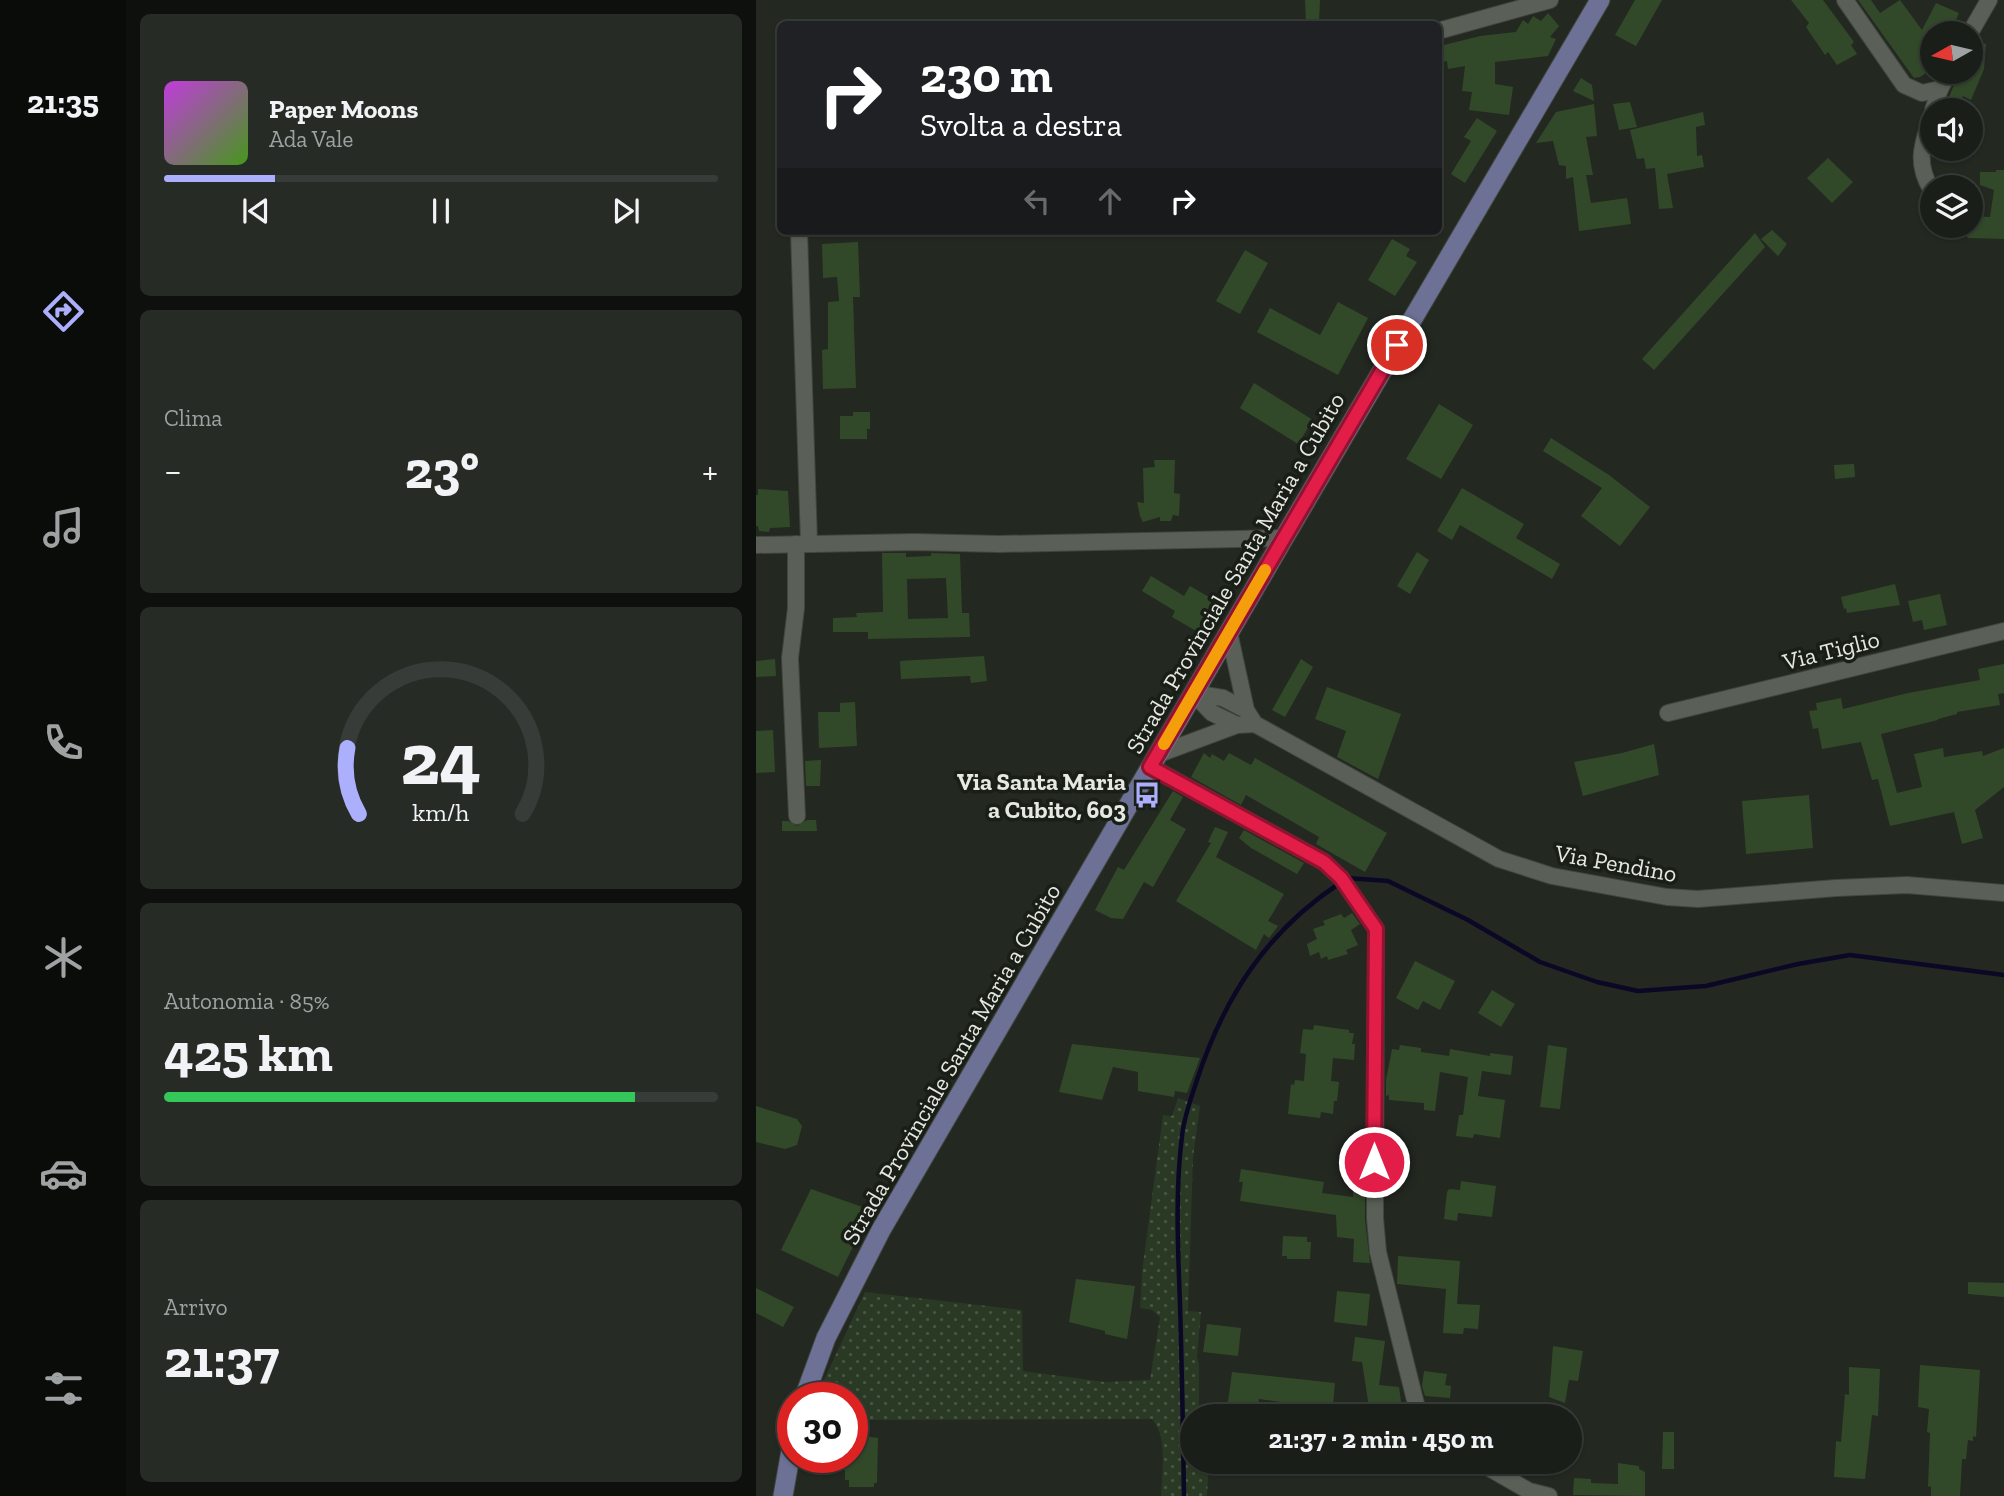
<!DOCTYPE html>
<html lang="it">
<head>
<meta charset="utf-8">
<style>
	body { margin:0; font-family:"Zilla Slab",serif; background:#272b26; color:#f1f3f6; height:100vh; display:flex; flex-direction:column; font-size:26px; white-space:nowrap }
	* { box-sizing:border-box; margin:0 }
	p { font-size:23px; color:#9fa2a2 }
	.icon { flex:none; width:38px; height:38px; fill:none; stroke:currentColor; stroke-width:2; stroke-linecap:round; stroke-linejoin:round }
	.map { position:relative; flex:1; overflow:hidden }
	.sheet { display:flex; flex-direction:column; gap:14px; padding:14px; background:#0e100e; width:630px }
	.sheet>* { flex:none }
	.banner { position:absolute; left:21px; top:21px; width:665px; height:214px; border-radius:10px; box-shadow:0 2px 5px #0004,0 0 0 2px #383c38; background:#202124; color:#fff; overflow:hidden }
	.needle { width:46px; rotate:262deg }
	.buttons { position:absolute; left:1164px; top:21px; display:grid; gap:14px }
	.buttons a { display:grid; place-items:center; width:63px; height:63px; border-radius:50%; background:#1a1e19; box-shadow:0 2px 5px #0004,0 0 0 2px #383c38; font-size:35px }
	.speed { position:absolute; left:21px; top:1382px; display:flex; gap:14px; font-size:35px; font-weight:700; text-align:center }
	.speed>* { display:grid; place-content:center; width:91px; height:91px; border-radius:50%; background:#1a1e19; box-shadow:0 2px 5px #0004,0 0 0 2px #383c38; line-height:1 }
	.speed .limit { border:10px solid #d22; background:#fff; color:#111 }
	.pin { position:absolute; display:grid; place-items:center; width:60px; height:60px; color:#fff; margin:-30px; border:4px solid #fff; border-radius:50%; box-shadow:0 2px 7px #0007 }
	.me { position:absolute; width:77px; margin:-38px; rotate:0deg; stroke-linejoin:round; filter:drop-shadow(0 0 5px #0008) }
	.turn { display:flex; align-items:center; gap:24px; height:147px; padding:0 28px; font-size:32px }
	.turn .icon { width:91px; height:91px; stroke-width:2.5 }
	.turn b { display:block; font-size:49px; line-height:60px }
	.lanes { display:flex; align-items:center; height:66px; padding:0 28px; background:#0003; justify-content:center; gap:35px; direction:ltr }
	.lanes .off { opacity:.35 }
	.big { font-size:52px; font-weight:800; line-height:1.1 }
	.sheet .card { flex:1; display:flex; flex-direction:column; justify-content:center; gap:10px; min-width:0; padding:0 24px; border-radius:10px; background:#272b26 }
	.sheet .dial { align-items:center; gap:0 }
	.dial svg { height:182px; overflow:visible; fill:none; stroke:#383c38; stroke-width:7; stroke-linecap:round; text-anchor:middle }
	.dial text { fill:#f1f3f6; stroke:none }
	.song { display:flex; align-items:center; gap:21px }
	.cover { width:84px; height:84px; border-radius:10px; background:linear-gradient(135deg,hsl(290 70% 55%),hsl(100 70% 35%)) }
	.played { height:7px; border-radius:4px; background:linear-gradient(90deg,#acaffb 20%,#383c38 20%) }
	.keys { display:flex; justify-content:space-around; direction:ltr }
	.heat { display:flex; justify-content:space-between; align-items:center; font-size:38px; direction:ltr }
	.charge { height:10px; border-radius:5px; background:linear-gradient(90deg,#34c759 85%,#383c38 0) }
	.trip { position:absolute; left:424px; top:1404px; width:402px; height:70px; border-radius:35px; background:#1a1e19; box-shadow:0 2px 5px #0004,0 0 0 2px #383c38; font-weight:800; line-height:70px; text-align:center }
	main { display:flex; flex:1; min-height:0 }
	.tab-bar { display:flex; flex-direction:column; width:126px; justify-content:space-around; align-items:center; background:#0a0c0a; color:#9fa2a2 }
	.tab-bar .icon { width:49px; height:49px }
	.tab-bar .on { color:#acaffb }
	.tab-bar b { font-size:32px; color:#f1f3f6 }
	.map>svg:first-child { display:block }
</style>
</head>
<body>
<main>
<nav class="tab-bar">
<b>21:35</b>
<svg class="icon on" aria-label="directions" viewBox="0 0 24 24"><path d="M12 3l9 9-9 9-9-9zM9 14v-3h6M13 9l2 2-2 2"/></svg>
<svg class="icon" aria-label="music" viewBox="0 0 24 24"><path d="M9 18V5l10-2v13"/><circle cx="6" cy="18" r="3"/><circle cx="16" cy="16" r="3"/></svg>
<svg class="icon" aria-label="phone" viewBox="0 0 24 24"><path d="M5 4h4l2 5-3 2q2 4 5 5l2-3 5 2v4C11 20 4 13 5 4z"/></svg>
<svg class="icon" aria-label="climate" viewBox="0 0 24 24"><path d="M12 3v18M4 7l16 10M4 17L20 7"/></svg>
<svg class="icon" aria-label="car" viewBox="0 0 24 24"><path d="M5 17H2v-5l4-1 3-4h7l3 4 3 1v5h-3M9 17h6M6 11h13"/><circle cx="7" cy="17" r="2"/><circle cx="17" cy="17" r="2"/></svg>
<svg class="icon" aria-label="filters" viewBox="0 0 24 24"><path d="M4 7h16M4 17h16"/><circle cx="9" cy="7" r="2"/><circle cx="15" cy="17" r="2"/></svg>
</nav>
<section class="sheet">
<div class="card">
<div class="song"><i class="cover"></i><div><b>Paper Moons</b><p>Ada Vale</p></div></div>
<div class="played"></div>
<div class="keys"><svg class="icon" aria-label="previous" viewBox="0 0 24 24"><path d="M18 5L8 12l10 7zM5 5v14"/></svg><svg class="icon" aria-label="pause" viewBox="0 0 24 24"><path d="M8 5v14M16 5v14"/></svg><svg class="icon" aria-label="next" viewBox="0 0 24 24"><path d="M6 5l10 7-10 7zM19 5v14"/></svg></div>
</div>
<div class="card"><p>Clima</p>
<div class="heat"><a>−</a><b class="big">23°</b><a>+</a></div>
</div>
<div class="card dial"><svg viewBox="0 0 100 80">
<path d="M14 69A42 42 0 1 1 86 69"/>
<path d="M14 69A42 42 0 0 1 9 40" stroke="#acaffb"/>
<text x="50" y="56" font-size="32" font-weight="700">24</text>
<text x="50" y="72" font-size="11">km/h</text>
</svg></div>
<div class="card"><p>Autonomia · 85%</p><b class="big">425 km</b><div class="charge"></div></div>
<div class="card"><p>Arrivo</p><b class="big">21:37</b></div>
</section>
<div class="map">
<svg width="1248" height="1496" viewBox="0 0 1248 1496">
	<defs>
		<pattern id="grass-dots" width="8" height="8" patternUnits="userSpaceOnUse" patternTransform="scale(1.75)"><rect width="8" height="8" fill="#2a3924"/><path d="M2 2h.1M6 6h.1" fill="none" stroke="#495644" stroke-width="1.8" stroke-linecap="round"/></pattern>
	</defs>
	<rect width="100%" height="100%" fill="#232821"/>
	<path fill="url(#grass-dots)" d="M422,1098L444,1106L437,1158L432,1311L445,1312L441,1357L443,1363V1416H436V1461H453L451,1496H405C406,1473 412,1437 396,1419L96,1420V1398H62L66,1384L109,1292L266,1310L267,1371L349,1382L394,1380L404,1317L396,1310L384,1308L386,1272L407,1115L416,1116Z"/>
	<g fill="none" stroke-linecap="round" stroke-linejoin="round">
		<g stroke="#0b0826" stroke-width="4.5">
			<polyline points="591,878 632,881 712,920 784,962 841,982 882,991 950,986 1042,964 1094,955 1248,975"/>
			<path d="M428,1496C427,1432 426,1369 424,1305C422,1249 419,1192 426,1136C428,1117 435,1098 441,1080C468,997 511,931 584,883"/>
		</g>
	</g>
	<g fill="#324929" fill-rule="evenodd">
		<polygon points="549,0 564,0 563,22 550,23"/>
		<polygon points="879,0 906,0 880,46 859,35"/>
		<polygon points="1035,0 1067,0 1098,42 1095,45 1101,54 1081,65 1072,52 1069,55 1056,36 1050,27 1053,23"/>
		<polygon points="1102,0 1115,0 1124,13 1144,0 1166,30 1180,3 1203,13 1194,33 1176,33 1176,69 1164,77 1158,78"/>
		<polygon points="792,13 803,26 794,37 800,39 792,56 739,62 739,84 757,87 753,115 713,110 716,92 706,91 709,66 692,69 691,61 686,62 684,46 724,36 760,32 767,20 772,24 777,16 785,21"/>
		<polygon points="1220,42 1230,44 1228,69 1215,100 1207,96 1201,110 1188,110 1203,72 1214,72 1214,43"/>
		<polygon points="825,78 836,85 838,101 817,91"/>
		<polygon points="874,102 881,127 863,130 857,104"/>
		<polygon points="838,104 841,136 830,137 837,175 830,175 835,203 871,198 875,224 823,231 817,177 810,179 810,166 803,165 797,141 780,143 800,112"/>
		<polygon points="947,112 949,125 940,127 941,156 946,155 948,167 911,174 917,208 903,209 899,168 890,169 888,158 881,159 874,130"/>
		<polygon points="721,118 741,131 709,183 695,174 715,141 708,137"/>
		<polygon points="1072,158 1097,182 1076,203 1051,178"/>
		<polygon points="1240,170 1248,170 1248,239 1212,238 1203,226 1214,226 1214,216 1234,217 1238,190 1224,185 1224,172 1240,172"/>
		<polygon points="1016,230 1031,244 1022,256 1005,239"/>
		<polygon points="999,233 1009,247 898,370 886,359"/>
		<polygon points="636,239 654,249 650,256 661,262 639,296 612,280"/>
		<polygon points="102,242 104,297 97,297 100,388 67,389 66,350 72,349 72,302 83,301 81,277 67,278 66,244"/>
		<polygon points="489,250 512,263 484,314 460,301"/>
		<polygon points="582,302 612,318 582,375 501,332 514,308 564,335"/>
		<polygon points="498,383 557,420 542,444 484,408"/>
		<polygon points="683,404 717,425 685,479 650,459"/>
		<polygon points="97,412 114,412 114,429 111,429 111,439 84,439 84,416 97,416"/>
		<polygon points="795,438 853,475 894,507 864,546 825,516 846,488 787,451"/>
		<polygon points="398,460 419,460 418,493 424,494 423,516 417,515 415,521 404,521 404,517 387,522 384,516 381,502 388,503 387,468 399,467"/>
		<polygon points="1098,464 1099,477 1079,479 1078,465"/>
		<polygon points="706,488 768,524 760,538 804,564 796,579 704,525 696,540 681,531"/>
		<polygon points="2,489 32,491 34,527 14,528 13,532 3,531 2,526 0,526 0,495 2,495"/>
		<polygon points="661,552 673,560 654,594 641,586"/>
		<path d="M126,553H150V557L175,556V553L204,554L206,613H213L214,637L112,639V632H77V618L101,617L100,613L127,612ZM190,578L192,618L152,619L151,579Z"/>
		<polygon points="395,576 428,596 434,586 465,604 447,635 416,617 419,611 386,591"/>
		<polygon points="1139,584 1144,605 1091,613 1090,608 1088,609 1085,597"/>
		<polygon points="1184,594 1191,625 1168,630 1166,620 1157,622 1152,601"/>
		<polygon points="228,656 231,681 215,683 214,676 145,679 144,661"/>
		<polygon points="19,659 20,676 0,677 0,661"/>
		<polygon points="545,659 557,667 529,717 516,710"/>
		<polygon points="1248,664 1248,693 1242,694 1244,705 1201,712 1201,714 1182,719 1182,720 1125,734 1141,793 1166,787 1158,754 1187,748 1188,757 1226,751 1227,756 1248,748 1248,787 1219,810 1227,838 1206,844 1198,812 1134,826 1122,779 1116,780 1105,742 1066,749 1062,728 1057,729 1053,711 1061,710 1060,703 1085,698 1087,709 1152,693 1224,680 1222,669"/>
		<polygon points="571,687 645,714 622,779 581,757 590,731 559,719"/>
		<polygon points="99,702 101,746 63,748 62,712 84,712 84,703"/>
		<polygon points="17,730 19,772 0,773 0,731"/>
		<polygon points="898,744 903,775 827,796 818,762 866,753"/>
		<polygon points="448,753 454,758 456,754 468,761 473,753 495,765 499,758 631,833 609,872 560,844 563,837 490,795 485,805 435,777"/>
		<polygon points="65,760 64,786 50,786 49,761"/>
		<polygon points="417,791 427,797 414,820 430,829 397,887 388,882 367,919 355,918 339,910 362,867 368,870"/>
		<polygon points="1053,795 1057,848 990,854 986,801"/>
		<polygon points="51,820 60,820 61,831 26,831 26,821 32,821 41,826"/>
		<polygon points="459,827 472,832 460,857 528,894 512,921 522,926 513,938 508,934 500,950 420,901 455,843 452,842"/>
		<polygon points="488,830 548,863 541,874 495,848 483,838"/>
		<polygon points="596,913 604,924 595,930 602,945 590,950 592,954 572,960 571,956 565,959 563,952 554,956 551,944 561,939 557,929 569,925 567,921 585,914 588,918"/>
		<polygon points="659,961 699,981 684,1010 667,1001 662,1010 640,998"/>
		<polygon points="736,990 759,1004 745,1027 722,1013"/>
		<polygon points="558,1025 593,1030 593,1033 598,1033 596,1044 599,1044 598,1060 577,1058 575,1081 583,1082 581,1101 578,1101 577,1114 565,1112 564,1118 532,1114 535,1084 538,1085 539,1080 548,1081 550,1054 544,1053 547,1029 557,1030"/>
		<polygon points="316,1044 444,1058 431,1093 419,1091 418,1097 382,1091 382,1072 357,1067 346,1100 303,1092"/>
		<polygon points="644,1045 665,1048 665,1052 693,1056 694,1049 734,1056 734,1053 757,1056 755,1075 726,1071 722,1096 749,1100 744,1138 718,1134 717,1138 700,1136 703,1115 707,1115 712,1077 684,1072 679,1111 668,1110 668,1103 633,1100 633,1095 630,1096 630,1080 636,1049 643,1050"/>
		<polygon points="792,1045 811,1048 804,1109 784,1107"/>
		<polygon points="0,1106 41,1119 46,1126 41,1145 29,1149 0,1142"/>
		<polygon points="632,1140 644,1144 638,1166 630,1164"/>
		<polygon points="485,1169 568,1182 566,1193 597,1197 597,1174 609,1174 609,1219 614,1263 597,1262 598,1239 581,1237 580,1215 484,1201 487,1182 483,1182"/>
		<polygon points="705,1181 740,1186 736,1217 702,1213 701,1221 688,1219 691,1192 693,1189 704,1190"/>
		<polygon points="55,1189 115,1210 82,1277 25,1250"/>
		<polygon points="527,1236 551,1237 551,1242 555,1242 554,1259 531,1259 531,1256 526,1256"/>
		<polygon points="642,1256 704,1261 701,1304 724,1305 722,1329 708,1328 707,1334 687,1333 690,1289 641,1284"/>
		<polygon points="320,1279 379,1286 371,1339 349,1334 349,1331 313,1322"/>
		<polygon points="1212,1282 1248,1283 1248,1297 1212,1294"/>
		<polygon points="0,1288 38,1307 27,1327 0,1313"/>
		<polygon points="581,1291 614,1294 611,1326 578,1322"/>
		<polygon points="451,1324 485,1328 482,1356 447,1352"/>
		<polygon points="599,1337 629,1341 623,1385 643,1387 646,1409 633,1410 635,1413 614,1414 606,1362 596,1361"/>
		<polygon points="797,1346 827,1351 822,1381 813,1380 809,1403 793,1397"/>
		<polygon points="1164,1365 1224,1370 1220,1437 1217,1436 1217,1441 1212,1440 1210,1459 1206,1459 1204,1496 1175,1496 1175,1486 1172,1487 1174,1433 1171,1432 1173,1409 1162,1407"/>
		<polygon points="1093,1367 1124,1369 1122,1416 1116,1415 1109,1479 1078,1477 1080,1441 1085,1442 1089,1394 1093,1395"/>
		<polygon points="668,1371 691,1374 689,1385 695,1386 694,1398 669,1396 666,1386"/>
		<polygon points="476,1372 579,1383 577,1405 562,1403 561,1410 533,1407 533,1403 503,1399 502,1406 472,1402"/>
		<polygon points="907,1432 918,1432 918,1469 906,1469"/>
		<polygon points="96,1434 122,1438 121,1483 118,1483 118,1487 93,1487 93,1480 89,1480 89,1470 76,1470 77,1458 96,1458"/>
		<polygon points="862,1463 883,1466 883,1469 889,1472 889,1496 817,1495 818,1478 835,1479 835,1483 862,1484"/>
	</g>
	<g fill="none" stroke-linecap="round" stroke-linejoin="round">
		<g stroke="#40453e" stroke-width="18">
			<g id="minor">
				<polyline points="1089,0 1148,85 1166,93 1184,89"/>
				<polyline points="682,31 794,0"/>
				<polyline points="1214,33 1233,0"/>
				<polyline points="1177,110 1184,89 1193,72"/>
				<path d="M1176,114C1167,144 1158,161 1176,191"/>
				<polyline points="43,231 53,543"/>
				<polyline points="40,544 40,608 34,658 41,816"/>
				<polyline points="0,545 158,542 243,544 528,538"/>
				<polyline points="473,632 490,710 499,724 743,859 796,876 911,897 942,899 1080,888 1151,885 1248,893"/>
				<polyline points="437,693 467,698 490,710"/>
				<polyline points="437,693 456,713 481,725"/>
				<polyline points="912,713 1248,631"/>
				<polyline points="403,754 481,725 499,724"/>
				<polyline points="395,767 568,862 585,878 620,929 619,1218 622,1252 663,1416"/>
				<polyline points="721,1461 773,1491 793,1496"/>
			</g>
		</g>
		<g stroke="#40453e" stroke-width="21">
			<g id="major">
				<polyline points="48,1398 70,1338 125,1230 528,538 844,0"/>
				<polyline points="27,1496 37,1439"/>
			</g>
		</g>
		<use href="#minor" stroke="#5a6058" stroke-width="16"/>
		<use href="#major" stroke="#6d7195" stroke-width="19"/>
	</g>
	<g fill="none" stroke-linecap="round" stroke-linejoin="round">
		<g stroke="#92132f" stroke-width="18">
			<polyline id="route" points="618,1162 620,929 585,878 568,862 394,767 641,345"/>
		</g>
		<use href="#route" stroke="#e11d48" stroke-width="12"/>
		<polyline stroke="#f59e0b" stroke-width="12" points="408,744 509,570"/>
	</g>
	<defs>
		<g id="bus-bare" transform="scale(2.1)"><path d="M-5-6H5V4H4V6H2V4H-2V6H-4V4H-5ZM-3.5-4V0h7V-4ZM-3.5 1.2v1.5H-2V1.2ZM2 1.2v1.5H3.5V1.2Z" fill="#acaffb" stroke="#191e17" stroke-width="2.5" paint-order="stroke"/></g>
	</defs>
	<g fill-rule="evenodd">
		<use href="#bus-bare" x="391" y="795"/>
	</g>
	<g text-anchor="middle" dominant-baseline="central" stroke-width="7" stroke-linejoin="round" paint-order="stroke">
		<g font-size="24" fill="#e5e8e3" stroke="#191e17">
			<text transform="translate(479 573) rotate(-60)">Strada Provinciale Santa Maria a Cubito</text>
			<text transform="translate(1075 650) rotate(-14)">Via Tiglio</text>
			<text transform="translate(860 863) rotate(10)">Via Pendino</text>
			<text transform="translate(195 1064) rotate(-60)">Strada Provinciale Santa Maria a Cubito</text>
		</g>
		<g font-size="24" font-weight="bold" fill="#e5e8e3" stroke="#191e17" text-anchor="end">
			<text x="370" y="781">Via Santa Maria<tspan x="370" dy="28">a Cubito, 603</tspan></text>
		</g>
	</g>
</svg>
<div class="buttons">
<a><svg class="needle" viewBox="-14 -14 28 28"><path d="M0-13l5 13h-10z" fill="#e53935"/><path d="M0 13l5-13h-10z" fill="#9fa2a2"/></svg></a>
<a><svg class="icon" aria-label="sound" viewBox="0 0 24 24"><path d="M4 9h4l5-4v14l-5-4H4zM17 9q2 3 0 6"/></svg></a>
<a><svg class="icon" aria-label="layers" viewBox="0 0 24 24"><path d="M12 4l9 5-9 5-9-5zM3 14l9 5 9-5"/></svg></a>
</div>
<div class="speed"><div class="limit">30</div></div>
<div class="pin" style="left:641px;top:345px;background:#d93025"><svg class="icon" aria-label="arrive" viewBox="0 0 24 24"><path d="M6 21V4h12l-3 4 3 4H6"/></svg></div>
<svg class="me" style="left:618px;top:1162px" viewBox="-20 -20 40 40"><circle r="17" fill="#e11d48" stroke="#fff" stroke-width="3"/><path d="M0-11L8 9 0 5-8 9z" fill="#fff"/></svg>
<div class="trip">21:37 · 2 min · 450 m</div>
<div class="banner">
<div class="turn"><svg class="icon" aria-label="right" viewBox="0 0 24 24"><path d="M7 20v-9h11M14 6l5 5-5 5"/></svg><div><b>230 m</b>Svolta a destra</div></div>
<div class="lanes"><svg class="icon off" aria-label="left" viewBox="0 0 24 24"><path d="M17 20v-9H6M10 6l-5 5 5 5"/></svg><svg class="icon off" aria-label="ahead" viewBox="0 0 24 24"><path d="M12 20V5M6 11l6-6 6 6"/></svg><svg class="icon" aria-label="right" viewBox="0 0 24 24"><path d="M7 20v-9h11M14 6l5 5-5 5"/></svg></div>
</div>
</div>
</main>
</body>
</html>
